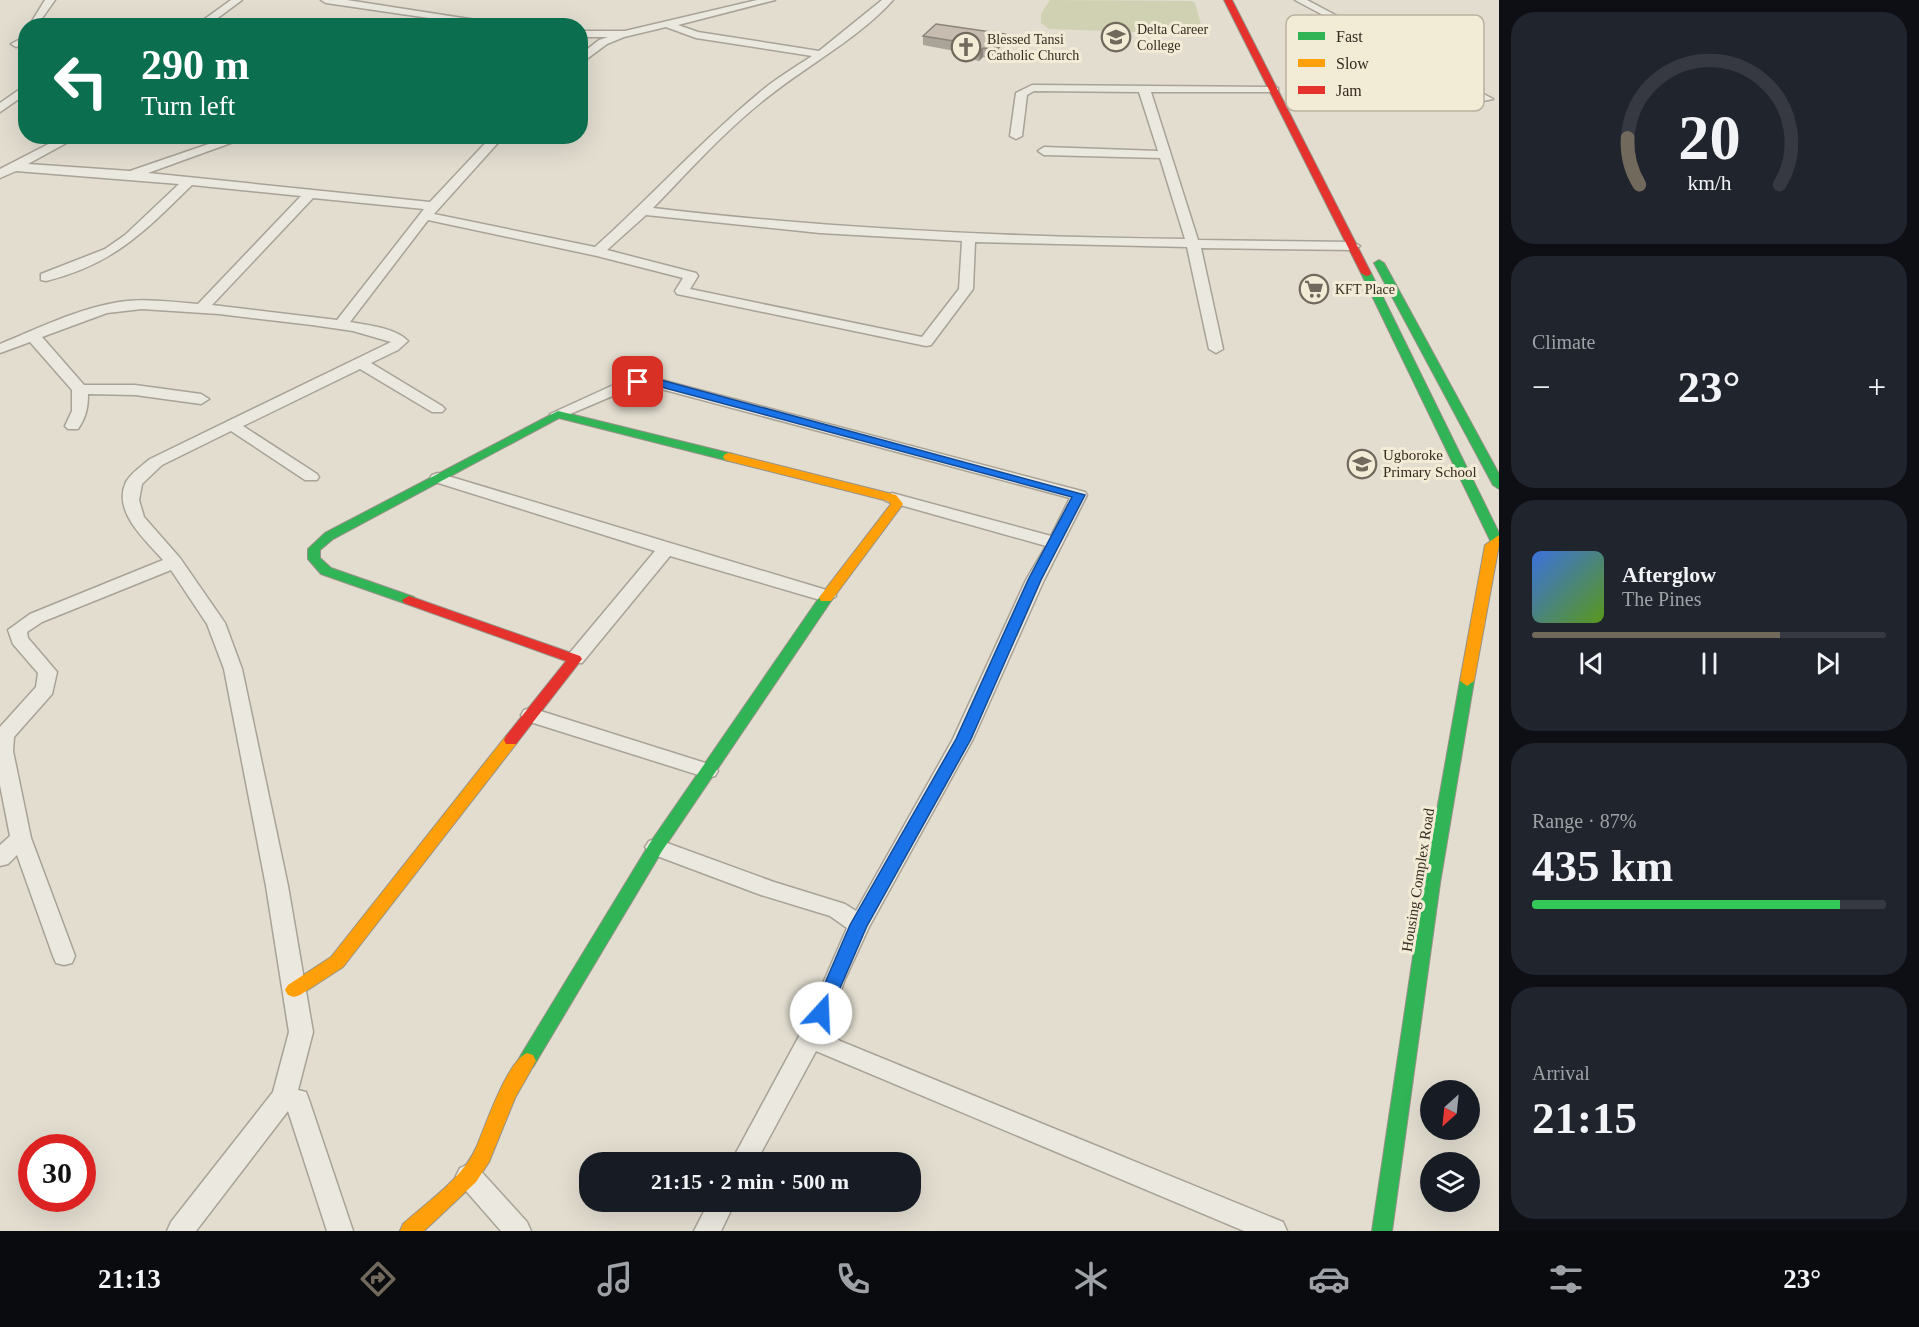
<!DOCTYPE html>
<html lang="en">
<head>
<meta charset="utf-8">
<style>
	body { margin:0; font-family:Georgia,serif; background:#20242c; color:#f1f3f6; height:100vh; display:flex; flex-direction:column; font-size:22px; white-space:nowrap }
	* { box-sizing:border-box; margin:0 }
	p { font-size:20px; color:#9ea1a6 }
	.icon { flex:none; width:33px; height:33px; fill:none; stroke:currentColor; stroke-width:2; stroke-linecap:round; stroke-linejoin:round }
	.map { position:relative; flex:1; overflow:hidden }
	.drawer { display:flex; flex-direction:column; gap:12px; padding:12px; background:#0d0f14; width:420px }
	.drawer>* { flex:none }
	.guide { position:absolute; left:18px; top:18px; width:570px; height:126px; border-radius:24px; box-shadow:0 6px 24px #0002; background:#0b6e4f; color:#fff; overflow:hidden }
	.needle { width:39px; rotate:207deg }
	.controls { position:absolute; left:1420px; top:1080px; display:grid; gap:12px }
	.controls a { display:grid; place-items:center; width:60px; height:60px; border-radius:50%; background:#171b24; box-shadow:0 6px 24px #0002; font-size:30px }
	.speed { position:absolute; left:18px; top:1134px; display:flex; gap:12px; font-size:30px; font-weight:700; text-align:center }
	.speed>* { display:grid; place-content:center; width:78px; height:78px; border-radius:50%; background:#171b24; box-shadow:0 6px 24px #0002; line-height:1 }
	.speed .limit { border:9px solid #d22; background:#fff; color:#111 }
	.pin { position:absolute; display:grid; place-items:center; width:51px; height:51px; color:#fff; margin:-26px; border-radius:12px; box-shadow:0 3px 9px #0006 }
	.me { position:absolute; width:66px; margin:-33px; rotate:20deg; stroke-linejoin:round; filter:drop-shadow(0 0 4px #0008) }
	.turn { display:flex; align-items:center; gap:21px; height:126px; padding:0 24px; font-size:27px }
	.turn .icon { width:78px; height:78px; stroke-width:2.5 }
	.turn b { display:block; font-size:42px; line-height:51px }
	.big { font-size:45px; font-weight:700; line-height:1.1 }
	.drawer .tile { flex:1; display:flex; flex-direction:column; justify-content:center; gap:9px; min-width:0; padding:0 21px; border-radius:24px; background:#20242c }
	.drawer .dial { align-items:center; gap:0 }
	.dial svg { height:156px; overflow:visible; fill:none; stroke:#363941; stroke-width:7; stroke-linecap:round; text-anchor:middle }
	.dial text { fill:#f1f3f6; stroke:none }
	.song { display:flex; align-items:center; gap:18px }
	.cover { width:72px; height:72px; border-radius:9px; background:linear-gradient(135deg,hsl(220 70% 55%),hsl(90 70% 35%)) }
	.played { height:6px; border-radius:3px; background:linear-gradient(90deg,#72695d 70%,#363941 70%) }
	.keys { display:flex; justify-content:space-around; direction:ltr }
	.heat { display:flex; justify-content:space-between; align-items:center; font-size:33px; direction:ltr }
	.charge { height:9px; border-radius:4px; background:linear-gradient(90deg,#34c759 87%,#363941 0) }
	.trip { position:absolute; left:579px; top:1152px; width:342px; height:60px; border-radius:24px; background:#171b24; box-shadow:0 6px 24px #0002; font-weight:700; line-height:60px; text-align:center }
	.tab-bar { display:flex; height:96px; justify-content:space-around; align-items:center; background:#090b0e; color:#9ea1a6 }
	.tab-bar .icon { width:42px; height:42px }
	.tab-bar .selected { color:#72695d }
	.tab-bar b { font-size:27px; color:#f1f3f6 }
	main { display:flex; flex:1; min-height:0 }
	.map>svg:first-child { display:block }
</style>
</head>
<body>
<main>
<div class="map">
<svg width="1499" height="1231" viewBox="0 0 1499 1231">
	<rect width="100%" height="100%" fill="#e2ddcf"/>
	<polygon fill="#d0d1b3" points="1050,0 1192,1 1195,3 1203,32 1195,34 1049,29 1041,23 1041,14"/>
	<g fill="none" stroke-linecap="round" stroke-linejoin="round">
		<g stroke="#a8a297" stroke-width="3">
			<g id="street">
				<polygon points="45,0 55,0 38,24 40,26 29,26"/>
				<polygon points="231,0 242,0 207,26 195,26"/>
				<polygon points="321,0 347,0 514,26 484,26 326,3"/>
				<path d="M757,0H775L678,25L698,32L819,51L882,0H893C860,37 808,65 769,96C726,129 690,170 653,208C830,229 1007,237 1185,239L1160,158L1044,155L1038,151L1044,147L1158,151L1139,92L1034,91L1027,95L1022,136L1016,139L1010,136L1016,93L1032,85L1274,87L1278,88V92H1151L1198,240L1353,242L1360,246L1353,250L1201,248L1223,349L1216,353L1209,349L1187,247L975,242L973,289L931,345L926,346L677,294L675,291L683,278L597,256L428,220L350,322C367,325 396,328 408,341L398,350L371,363L442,406L445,409L442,412H432L360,369L243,426L317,474L319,477L317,480H305L231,431L162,465L142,484L139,500L144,517L180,558L225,623L242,669L288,886L313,1032L298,1090L306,1092L309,1100L353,1231H327L288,1111L196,1231H167L171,1222L273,1092L289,1032L266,886L224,669L207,624L171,570L42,622L27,632L28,638L57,672L52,694L14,737L13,751L31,838L75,956L72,963L64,965L56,963L53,956L17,855L8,864L0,866V845L10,836L0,785V727L36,687L38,673L13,644L8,630L30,614L163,560C146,540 112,512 126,482C131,473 143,465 150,459L391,342L353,331L312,325L219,314L142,309L107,313L42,337L84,385H135L201,394L209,399L201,404L135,395L88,394C88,408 86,417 78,429H68L65,426L72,411V390L30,342L0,353V344C39,328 77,309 119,302C144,298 172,302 198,304L301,196L192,185C144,232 114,264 46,281L41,280V274L105,249L125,235L179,184L16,171L0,178V169L64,136H79L28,164L130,171L232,136H250L148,173L430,202L492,136H504L434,214L595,247C651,197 701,141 759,93C775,79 794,68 812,56L696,38L666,27L624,37L607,44L580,64V55L599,40L608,37H580V31H625ZM313,198L424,209L337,320L212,305ZM646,215L820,233L962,241L959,289L922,337L690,289L698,276L696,273L607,250Z"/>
				<polygon points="1295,0 1307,0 1493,99 1483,101"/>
				<polygon points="99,22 103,23 104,26 94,26"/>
				<polygon points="26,36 26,43 16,47 11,44"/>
				<polygon points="26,85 26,94 0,112 0,103"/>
				<polygon points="650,377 1085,492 1087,495 1044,580 973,739 869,927 845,979 827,1030 840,1041 1283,1222 1287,1231 1244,1231 816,1051 756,1162 731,1162 804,1027 847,928 830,916 761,895 649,853 645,847 649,841 656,839 774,882 845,904 856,911 953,739 1026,580 1046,546 886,501 884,498 892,493 1051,536 1070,498 650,386 629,389 563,417 553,417 550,414 620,382"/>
				<polygon points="438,473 833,592 836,596 827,602 670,556 582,663 568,663 566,659 568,655 655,551 432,481 430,478 432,475"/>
				<polygon points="531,708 715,766 718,771 715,776 708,778 524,720 521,715 524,710"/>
				<polygon points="469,1164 478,1168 527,1222 531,1231 501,1231 460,1184 456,1176 460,1168"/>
				<polygon points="709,1202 735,1202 721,1231 694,1231"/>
			</g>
		</g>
		<g stroke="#979288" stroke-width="2">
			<g id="fast">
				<polygon points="1379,260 1384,263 1499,474 1499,489 1493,485 1374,263"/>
				<polygon points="1366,270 1371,273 1499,533 1499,543 1491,543 1490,540 1361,273"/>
				<polygon points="558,411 733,454 735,457 729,461 559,418 333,539 320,550 320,558 331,568 414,597 416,600 414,603 404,603 321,574 308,559 308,549 325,533"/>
				<polygon points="826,594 833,598 662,851 533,1067 527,1069 521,1067 518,1061 521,1055 650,843 821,595"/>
				<polygon points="1467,676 1474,681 1440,883 1392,1231 1372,1231 1424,883 1460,681"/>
			</g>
		</g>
		<g stroke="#979288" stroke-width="2">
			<g id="slow">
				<polygon points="729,453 896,495 903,504 831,601 821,601 819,598 821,595 891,504 888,501 725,460 723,457 725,454"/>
				<polygon points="1499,535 1499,545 1474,681 1467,686 1460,681 1485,545"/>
				<polygon points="511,735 516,736 518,740 516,744 343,967 300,995 294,997 288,995 285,990 288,985 331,957 506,736"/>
				<path d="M527,1053L533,1055L536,1061L515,1098L489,1162L476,1182L424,1231H400L403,1224C427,1202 462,1179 476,1148C485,1128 507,1061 527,1053Z"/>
			</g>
		</g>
		<g stroke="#979288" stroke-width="2">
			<g id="jam">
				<polygon points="1224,0 1232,0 1371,273 1370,275 1366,276 1361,273"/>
				<polygon points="409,596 580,656 582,659 516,744 506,744 504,740 506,736 566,661 404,603 402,600"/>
			</g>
		</g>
		<use href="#street" fill="#ebe8e0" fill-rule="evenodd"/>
		<use href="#fast" fill="#30b455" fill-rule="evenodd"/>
		<use href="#slow" fill="#ff9f0a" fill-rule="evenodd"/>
		<use href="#jam" fill="#e5322d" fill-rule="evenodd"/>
	</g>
	<polygon fill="#aaa397" points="923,36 1004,43 989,59 983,57 979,61 960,57 960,52 923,45"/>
	<g fill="#8b847b">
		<polygon points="1005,34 1004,43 989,59 990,49"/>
		<polygon points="983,48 983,57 979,61 980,51"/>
	</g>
	<polygon fill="#c6bdb0" stroke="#8b847b" stroke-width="1.5" points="936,24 1005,34 990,49 983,48 980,51 961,48 966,43 923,36"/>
	<polygon fill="#1a73e8" stroke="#114b97" stroke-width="1.5" points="650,377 1085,495 1041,580 971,739 867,926 827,1018 821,1020 815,1018 812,1013 850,925 956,739 1028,580 1072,497 650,384 638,385 632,382"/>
	<defs>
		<g id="school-ring" transform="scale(1.5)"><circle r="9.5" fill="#f2ebd6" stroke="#72695d" stroke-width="1.5"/><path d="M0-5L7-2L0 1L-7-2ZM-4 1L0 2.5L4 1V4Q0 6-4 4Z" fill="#72695d"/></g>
		<g id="church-ring" transform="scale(1.5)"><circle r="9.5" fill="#f2ebd6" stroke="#72695d" stroke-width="1.5"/><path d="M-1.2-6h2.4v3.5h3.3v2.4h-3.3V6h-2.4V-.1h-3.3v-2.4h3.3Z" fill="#72695d"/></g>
		<g id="supermarket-ring" transform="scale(1.5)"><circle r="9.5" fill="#f2ebd6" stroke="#72695d" stroke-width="1.5"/><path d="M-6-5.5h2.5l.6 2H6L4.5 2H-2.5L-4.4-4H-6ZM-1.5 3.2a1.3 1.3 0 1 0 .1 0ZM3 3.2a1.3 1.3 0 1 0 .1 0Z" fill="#72695d"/></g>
	</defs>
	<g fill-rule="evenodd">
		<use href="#school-ring" x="1116" y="37"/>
		<use href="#church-ring" x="966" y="47"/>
		<use href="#supermarket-ring" x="1314" y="289"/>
		<use href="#school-ring" x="1362" y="464"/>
	</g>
	<g text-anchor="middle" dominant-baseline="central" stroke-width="6" stroke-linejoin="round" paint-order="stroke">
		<g font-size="14" fill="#362b20" stroke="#f2ebd6" text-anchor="start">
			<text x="1137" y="29">Delta Career<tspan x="1137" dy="16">College</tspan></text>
			<text x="987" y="39">Blessed Tansi<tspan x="987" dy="16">Catholic Church</tspan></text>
			<text x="1335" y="289">KFT Place</text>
		</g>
		<g font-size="15" fill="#362b20" stroke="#f2ebd6" text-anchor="start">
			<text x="1383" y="455">Ugboroke<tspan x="1383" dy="17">Primary School</tspan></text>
		</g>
		<g font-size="15" fill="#362b20" stroke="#f2ebd6">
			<text transform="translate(1418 880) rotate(-81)">Housing Complex Road</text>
		</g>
	</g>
	<rect x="1286" y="15" width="198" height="96" rx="9" fill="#f2ebd6" stroke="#bab19f" stroke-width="1.5"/>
	<rect x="1298" y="32" width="27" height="8" fill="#30b455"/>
	<rect x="1298" y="59" width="27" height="8" fill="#ff9f0a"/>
	<rect x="1298" y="86" width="27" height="8" fill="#e5322d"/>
	<g font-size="16" fill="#362b20">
		<text x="1336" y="42">Fast</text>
		<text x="1336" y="69">Slow</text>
		<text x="1336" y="96">Jam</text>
	</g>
</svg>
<div class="controls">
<a><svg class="needle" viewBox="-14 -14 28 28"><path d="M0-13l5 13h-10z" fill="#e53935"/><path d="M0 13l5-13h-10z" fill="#9ea1a6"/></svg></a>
<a><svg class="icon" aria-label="layers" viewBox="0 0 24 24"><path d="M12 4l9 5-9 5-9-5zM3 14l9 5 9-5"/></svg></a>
</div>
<div class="speed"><div class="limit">30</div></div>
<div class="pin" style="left:638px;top:382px;background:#d93025"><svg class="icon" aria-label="arrive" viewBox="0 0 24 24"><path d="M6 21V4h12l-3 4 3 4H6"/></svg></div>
<svg class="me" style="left:821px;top:1013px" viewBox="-20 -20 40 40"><circle r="19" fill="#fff"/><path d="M0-13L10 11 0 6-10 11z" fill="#1a73e8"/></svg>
<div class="trip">21:15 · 2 min · 500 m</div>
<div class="guide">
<div class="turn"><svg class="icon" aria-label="left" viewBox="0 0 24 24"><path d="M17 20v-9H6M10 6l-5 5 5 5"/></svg><div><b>290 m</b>Turn left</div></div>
</div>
</div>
<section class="drawer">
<div class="tile dial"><svg viewBox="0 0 100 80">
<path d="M14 69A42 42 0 1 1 86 69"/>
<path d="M14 69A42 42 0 0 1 8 45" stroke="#72695d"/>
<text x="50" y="56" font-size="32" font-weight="700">20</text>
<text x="50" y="72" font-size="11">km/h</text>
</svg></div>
<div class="tile"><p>Climate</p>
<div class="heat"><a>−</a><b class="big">23°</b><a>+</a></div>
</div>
<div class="tile">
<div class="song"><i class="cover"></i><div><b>Afterglow</b><p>The Pines</p></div></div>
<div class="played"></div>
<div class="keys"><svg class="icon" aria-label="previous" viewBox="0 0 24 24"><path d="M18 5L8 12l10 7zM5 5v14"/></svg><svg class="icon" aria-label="pause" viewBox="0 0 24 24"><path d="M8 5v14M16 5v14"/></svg><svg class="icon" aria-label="next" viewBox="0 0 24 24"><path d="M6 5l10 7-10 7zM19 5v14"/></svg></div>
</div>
<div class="tile"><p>Range · 87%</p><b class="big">435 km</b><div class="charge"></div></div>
<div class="tile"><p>Arrival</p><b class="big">21:15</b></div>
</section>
</main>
<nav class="tab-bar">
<b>21:13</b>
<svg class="icon selected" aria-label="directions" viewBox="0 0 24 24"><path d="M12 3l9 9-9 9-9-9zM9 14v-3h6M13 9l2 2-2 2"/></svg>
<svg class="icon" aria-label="music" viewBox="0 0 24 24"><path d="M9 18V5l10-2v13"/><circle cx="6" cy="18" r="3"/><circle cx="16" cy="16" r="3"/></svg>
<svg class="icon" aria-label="phone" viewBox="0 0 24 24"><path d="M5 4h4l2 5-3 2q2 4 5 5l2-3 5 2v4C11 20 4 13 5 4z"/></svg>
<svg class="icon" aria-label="climate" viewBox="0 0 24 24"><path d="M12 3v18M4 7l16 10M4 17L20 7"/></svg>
<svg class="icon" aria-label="car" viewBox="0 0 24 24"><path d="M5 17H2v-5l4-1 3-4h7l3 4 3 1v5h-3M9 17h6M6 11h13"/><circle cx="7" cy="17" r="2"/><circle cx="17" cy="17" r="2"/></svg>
<svg class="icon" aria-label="filters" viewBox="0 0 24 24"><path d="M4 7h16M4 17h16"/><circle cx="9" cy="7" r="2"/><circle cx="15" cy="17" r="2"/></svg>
<b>23°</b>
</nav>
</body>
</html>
